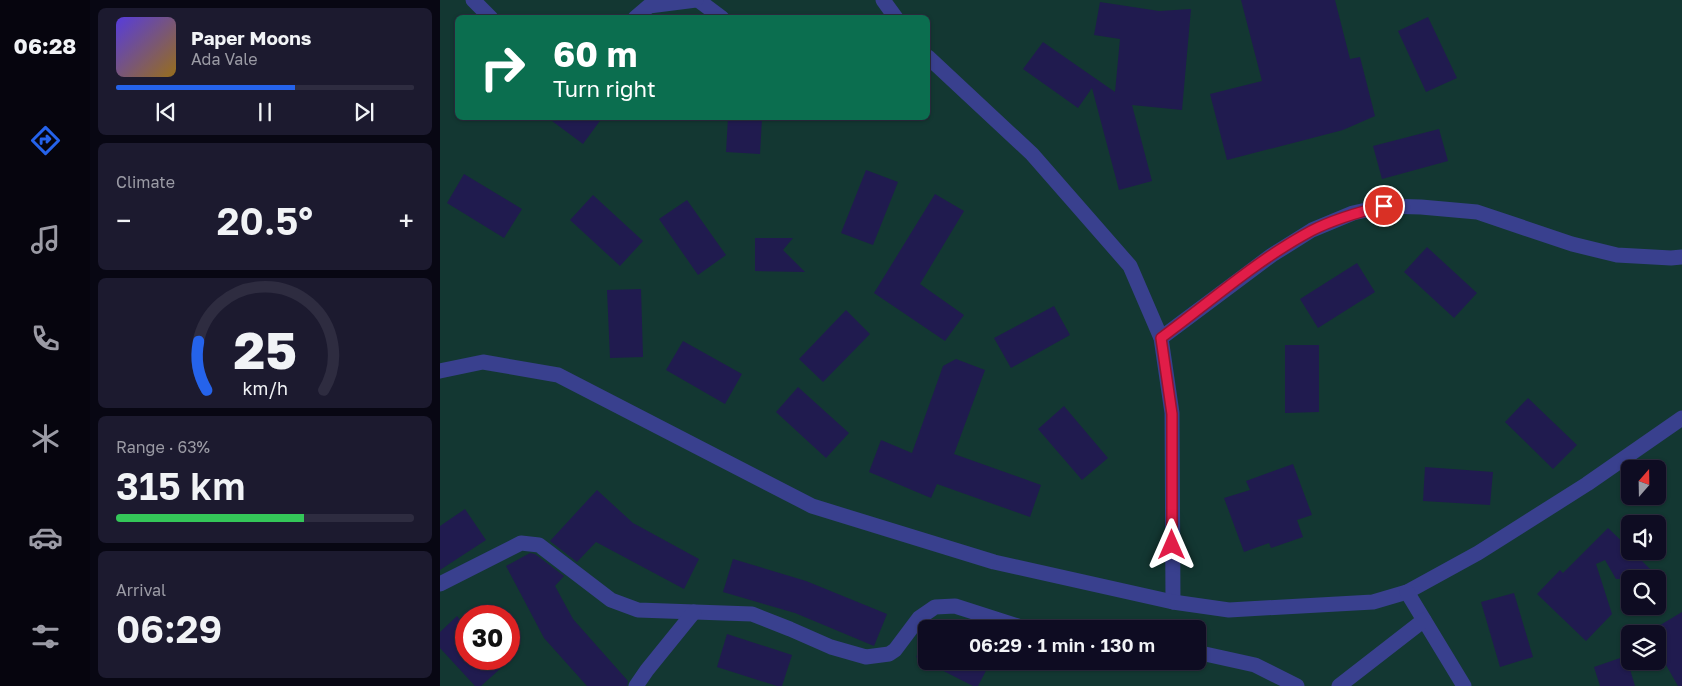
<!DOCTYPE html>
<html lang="en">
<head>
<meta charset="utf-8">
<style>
	body { margin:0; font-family:"Golos Text",sans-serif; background:#1c1a2f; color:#f1f3f6; height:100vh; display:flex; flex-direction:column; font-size:19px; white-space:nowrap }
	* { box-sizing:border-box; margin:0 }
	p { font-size:16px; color:#9b9ba5 }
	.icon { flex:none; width:28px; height:28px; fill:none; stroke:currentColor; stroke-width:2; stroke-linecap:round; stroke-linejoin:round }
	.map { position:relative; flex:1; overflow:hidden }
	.panel { display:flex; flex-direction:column; gap:8px; padding:8px; background:#080713; width:350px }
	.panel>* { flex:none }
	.top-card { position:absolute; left:15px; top:15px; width:475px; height:105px; border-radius:8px; box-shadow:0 1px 4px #0004,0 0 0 1px #2e2c40; background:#0b6e4f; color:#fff; overflow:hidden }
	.needle { width:32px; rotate:20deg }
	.tools { position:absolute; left:1181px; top:460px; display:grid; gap:10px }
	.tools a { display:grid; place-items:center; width:45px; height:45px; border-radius:8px; background:#0e0c22; box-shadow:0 1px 4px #0004,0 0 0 1px #2e2c40; font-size:25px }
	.speed { position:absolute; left:15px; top:605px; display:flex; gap:10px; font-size:25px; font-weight:700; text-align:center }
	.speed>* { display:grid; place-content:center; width:65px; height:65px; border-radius:50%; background:#0e0c22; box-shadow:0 1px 4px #0004,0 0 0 1px #2e2c40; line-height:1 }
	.speed .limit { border:8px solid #d22; background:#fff; color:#111 }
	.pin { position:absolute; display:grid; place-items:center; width:42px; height:42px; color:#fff; margin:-21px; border:2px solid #fff; border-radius:50%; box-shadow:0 1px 5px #0007 }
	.me { position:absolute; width:55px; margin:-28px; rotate:0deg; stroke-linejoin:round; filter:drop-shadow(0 0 4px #0008) }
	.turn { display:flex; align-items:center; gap:18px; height:105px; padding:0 15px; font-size:22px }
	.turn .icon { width:65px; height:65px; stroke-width:2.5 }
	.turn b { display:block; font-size:35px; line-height:42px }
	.big { font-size:38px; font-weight:600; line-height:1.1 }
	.panel .card { flex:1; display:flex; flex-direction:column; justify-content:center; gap:8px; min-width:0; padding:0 18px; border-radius:8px; background:#1c1a2f }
	.panel .dial { align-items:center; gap:0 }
	.dial svg { height:130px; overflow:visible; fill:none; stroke:#2e2c40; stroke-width:7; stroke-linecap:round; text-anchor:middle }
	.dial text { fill:#f1f3f6; stroke:none }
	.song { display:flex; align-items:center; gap:15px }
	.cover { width:60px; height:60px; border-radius:8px; background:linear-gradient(135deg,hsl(250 70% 55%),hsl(40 70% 35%)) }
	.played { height:5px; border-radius:2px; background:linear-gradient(90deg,#2563eb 60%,#2e2c40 60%) }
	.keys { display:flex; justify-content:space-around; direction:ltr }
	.heat { display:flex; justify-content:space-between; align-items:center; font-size:28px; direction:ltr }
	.charge { height:8px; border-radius:4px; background:linear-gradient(90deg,#34c759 63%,#2e2c40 0) }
	.trip { position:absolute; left:478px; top:620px; width:288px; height:50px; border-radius:8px; background:#0e0c22; box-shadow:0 1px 4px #0004,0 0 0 1px #2e2c40; font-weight:600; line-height:50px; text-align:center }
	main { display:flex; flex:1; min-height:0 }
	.menu { display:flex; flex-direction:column; width:90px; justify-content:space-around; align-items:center; background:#06050e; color:#9b9ba5 }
	.menu .icon { width:35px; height:35px }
	.menu .active { color:#2563eb }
	.menu b { font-size:22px; color:#f1f3f6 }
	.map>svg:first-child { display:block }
</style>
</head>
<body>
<main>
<nav class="menu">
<b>06:28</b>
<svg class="icon active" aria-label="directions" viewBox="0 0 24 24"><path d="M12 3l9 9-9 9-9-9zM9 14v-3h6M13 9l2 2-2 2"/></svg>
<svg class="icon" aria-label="music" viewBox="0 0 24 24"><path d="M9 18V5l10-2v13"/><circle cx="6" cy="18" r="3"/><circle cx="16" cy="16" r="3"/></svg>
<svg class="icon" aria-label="phone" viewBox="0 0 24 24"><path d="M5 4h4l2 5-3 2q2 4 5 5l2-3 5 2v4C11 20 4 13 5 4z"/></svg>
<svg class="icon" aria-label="climate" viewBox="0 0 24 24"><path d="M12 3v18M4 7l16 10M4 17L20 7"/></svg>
<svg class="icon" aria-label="car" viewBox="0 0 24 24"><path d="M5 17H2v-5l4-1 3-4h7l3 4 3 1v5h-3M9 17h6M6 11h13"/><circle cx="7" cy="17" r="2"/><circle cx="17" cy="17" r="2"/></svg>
<svg class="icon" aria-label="filters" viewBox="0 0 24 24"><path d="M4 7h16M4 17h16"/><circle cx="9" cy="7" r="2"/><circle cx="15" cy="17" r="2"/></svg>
</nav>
<section class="panel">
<div class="card">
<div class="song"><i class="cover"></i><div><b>Paper Moons</b><p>Ada Vale</p></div></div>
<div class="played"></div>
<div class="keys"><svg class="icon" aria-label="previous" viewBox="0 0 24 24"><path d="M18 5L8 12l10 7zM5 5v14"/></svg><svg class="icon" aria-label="pause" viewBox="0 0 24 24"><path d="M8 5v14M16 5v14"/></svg><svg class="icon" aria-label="next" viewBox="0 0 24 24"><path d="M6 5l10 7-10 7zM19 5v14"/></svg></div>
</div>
<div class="card"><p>Climate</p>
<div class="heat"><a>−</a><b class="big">20.5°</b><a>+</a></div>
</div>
<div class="card dial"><svg viewBox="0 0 100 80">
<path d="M14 69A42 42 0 1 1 86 69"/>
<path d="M14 69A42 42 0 0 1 9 39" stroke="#2563eb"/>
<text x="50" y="56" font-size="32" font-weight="700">25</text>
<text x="50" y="72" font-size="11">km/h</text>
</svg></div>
<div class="card"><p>Range · 63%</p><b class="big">315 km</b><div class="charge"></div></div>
<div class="card"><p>Arrival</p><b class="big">06:29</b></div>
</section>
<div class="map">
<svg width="1242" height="686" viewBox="0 0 1242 686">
	<rect width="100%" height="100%" fill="#12102d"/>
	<path fill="#133732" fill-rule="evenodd" d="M0,0H1242V686H0ZM18,18H488V118H18ZM1190,469H1218V496H1190ZM1190,524H1218V551H1190ZM1190,579H1218V606H1190ZM26,616H69V659H26ZM486,629H756V661H486ZM1190,634H1218V661H1190Z"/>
	<g fill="#201b4f">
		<polygon points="801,0 895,0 910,59 920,57 935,116 903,130 787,160 770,94 822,81"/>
		<polygon points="660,2 719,11 751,9 742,110 692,105 712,181 679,190 652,88 638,108 583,69 603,42 675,92 680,39 654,35"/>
		<polygon points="988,17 1017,78 986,92 958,31"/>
		<polygon points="108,118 162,118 143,144"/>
		<polygon points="288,118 322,118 320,154 286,152"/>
		<polygon points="999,129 1008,161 942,179 933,146"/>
		<polygon points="426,170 458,182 433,245 401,233"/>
		<polygon points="24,174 82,209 64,238 7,203"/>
		<polygon points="495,194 524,211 480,284 524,315 505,341 434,293"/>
		<polygon points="153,195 203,241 180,266 130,220"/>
		<polygon points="247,200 286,255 258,275 219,219"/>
		<polygon points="315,238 353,238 343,250 365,272 315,271"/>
		<polygon points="987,247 1037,293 1014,318 964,272"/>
		<polygon points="917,263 935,292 878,328 860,299"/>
		<polygon points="201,289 203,357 170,358 167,290"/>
		<polygon points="614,306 630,335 571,368 554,338"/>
		<polygon points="406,310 430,334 383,382 359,359"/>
		<polygon points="243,341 302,374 285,404 226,370"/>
		<polygon points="845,345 879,345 879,412 845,413"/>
		<polygon points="516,359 545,370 514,454 601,485 590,517 497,484 491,498 429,472 441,440 472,453 503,366"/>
		<polygon points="358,387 409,433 386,458 336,412"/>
		<polygon points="1088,398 1137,445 1113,469 1065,422"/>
		<polygon points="624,406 668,458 642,480 598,429"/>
		<polygon points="853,464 872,515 857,520 863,537 831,548 829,543 804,552 784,498 810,490 806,481"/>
		<polygon points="985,467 1053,472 1050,505 983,501"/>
		<polygon points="157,490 193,523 259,559 244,589 156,542 137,562 110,541"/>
		<polygon points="25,509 46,540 0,570 0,526"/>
		<polygon points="1168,528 1190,549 1190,551 1192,551 1220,579 1176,579 1165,560 1156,564 1172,614 1146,641 1097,594 1120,570 1123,573"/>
		<polygon points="90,553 95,554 124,576 115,586 133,619 188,681 187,686 147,686 104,638 66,566"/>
		<polygon points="293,559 366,581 447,614 434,646 355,613 283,592"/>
		<polygon points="1074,593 1093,657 1060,667 1041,602"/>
		<polygon points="1242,612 1242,686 1238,686 1218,651 1218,634 1207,633"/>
		<polygon points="17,616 26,627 26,659 71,659 41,686 35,686 0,648 0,632"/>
		<polygon points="287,634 352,655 342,686 337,686 277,667"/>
		<polygon points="486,638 486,661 551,661 538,686 533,686 476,657"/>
		<polygon points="1186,656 1195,686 1160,686 1154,667"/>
	</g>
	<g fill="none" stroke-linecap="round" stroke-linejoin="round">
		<g stroke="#39408e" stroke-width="15">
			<polyline points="33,0 51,18"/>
			<polyline points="258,0 282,18"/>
			<polyline points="443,0 456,18"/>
			<polyline points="195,18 209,6 256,0"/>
			<polyline points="488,57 592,154 690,266 721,338 732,413 733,602"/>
			<polyline points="721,338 832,255 872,230 913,213 944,206 981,207 1037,212 1132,244 1177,255 1231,258 1242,257"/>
			<polyline points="0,371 43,362 118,375 372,506 554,562 733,602 789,610 933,602 967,592 1038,553 1147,484 1242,418"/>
			<polyline points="0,584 81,543 99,545 171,600 198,610 312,614 350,629 391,647 426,657 449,654 455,650 479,618 495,607 515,606 587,629"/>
			<polyline points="967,592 1024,686"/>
			<polyline points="756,652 815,665 857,686"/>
			<polyline points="196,686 207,670 254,612"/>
			<polyline points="899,686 984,620"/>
		</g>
	</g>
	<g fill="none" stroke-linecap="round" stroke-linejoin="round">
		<g stroke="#92132f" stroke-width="12">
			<path id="route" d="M732,545V414L721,338C770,302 817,260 871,231C894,219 919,212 944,206"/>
		</g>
		<use href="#route" stroke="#e11d48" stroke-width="9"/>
	</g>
</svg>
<div class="tools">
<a><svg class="needle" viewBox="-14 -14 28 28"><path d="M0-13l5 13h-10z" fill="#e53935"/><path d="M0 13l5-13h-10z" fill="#9b9ba5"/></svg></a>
<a><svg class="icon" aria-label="sound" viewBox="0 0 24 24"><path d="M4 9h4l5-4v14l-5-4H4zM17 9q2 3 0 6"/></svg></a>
<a><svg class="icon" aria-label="search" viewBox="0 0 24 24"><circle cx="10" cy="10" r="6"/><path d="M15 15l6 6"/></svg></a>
<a><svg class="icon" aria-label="layers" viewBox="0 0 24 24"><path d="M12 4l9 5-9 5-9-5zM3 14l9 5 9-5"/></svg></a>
</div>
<div class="speed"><div class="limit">30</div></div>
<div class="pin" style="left:944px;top:206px;background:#d93025"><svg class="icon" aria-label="arrive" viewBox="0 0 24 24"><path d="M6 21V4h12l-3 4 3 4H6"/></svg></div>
<svg class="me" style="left:732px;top:545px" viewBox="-20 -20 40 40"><path d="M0-17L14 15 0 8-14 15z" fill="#e11d48" stroke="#fff" stroke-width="4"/></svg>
<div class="trip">06:29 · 1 min · 130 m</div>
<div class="top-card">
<div class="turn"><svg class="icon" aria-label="right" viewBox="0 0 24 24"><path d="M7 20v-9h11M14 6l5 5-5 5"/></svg><div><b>60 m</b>Turn right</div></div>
</div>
</div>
</main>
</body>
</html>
